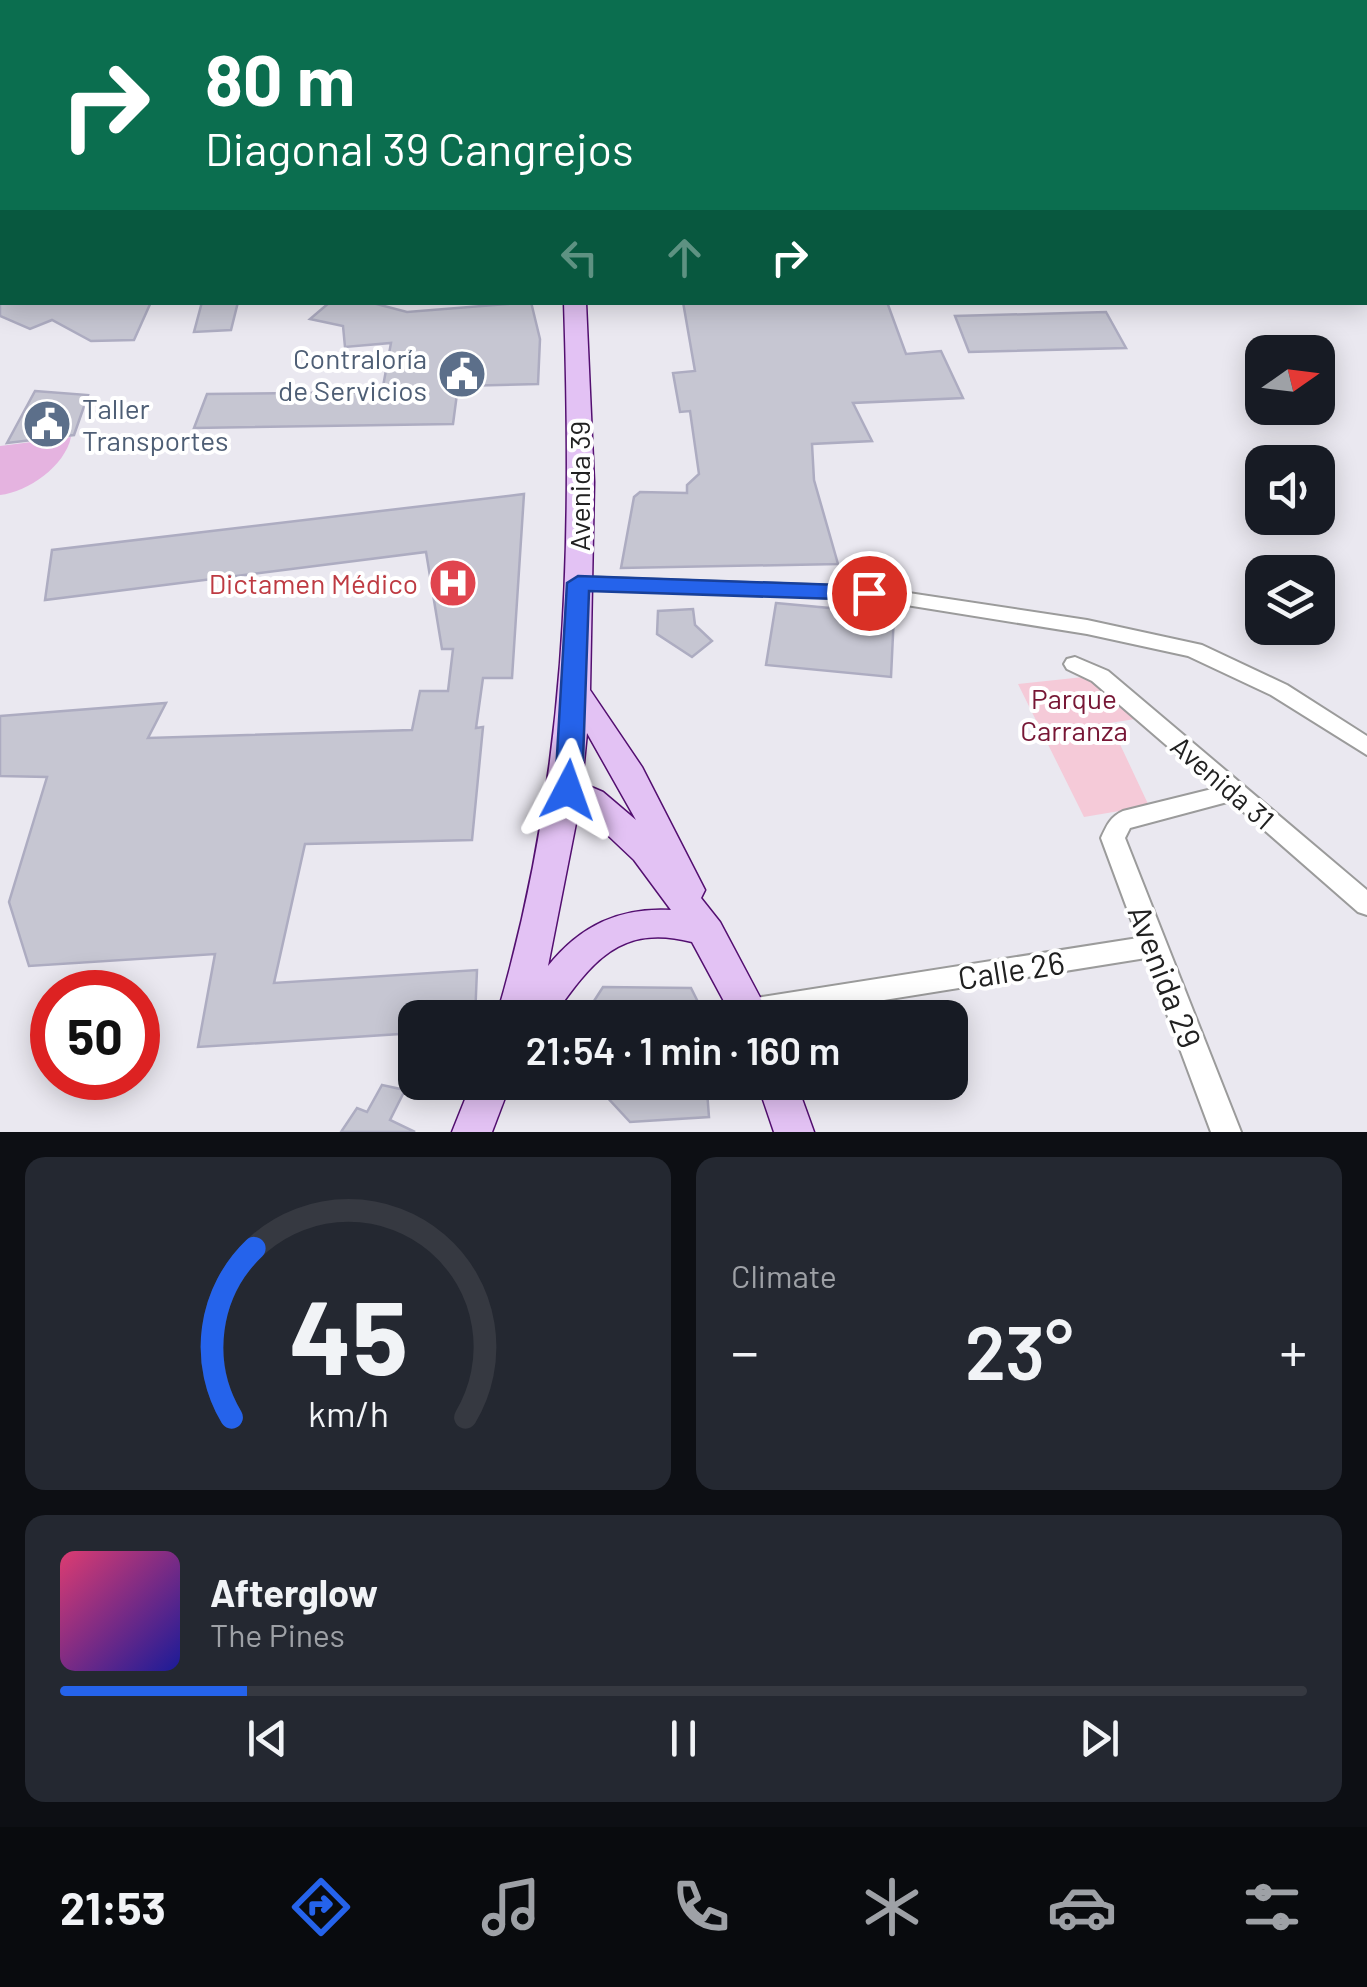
<!DOCTYPE html>
<html lang="en">
<head>
<meta charset="utf-8">
<style>
	body { margin:0; font-family:Barlow,sans-serif; background:#242831; color:#f1f3f6; height:100vh; display:flex; flex-direction:column; font-size:38px; white-space:nowrap }
	* { box-sizing:border-box; margin:0 }
	p { font-size:32px; color:#9ea1a6 }
	.icon { flex:none; width:55px; height:55px; fill:none; stroke:currentColor; stroke-width:2; stroke-linecap:round; stroke-linejoin:round }
	.map { position:relative; height:1132px; overflow:hidden }
	.side { display:flex; flex-direction:column; gap:25px; padding:25px; background:#0d0f14; flex:1 }
	.side>* { flex:none }
	.guide { position:absolute; left:0px; top:0px; width:1368px; height:305px; box-shadow:0 5px 25px #0003; background:#0b6e4f; color:#fff; overflow:hidden }
	.needle { width:65px; rotate:76deg }
	.buttons { position:absolute; left:1245px; top:335px; display:grid; gap:20px }
	.buttons a { display:grid; place-items:center; width:90px; height:90px; border-radius:20px; background:#171b24; box-shadow:0 5px 25px #0003; font-size:50px }
	.speed { position:absolute; left:30px; top:970px; display:flex; gap:20px; font-size:50px; font-weight:700; text-align:center }
	.speed>* { display:grid; place-content:center; width:130px; height:130px; border-radius:50%; background:#171b24; box-shadow:0 5px 25px #0003; line-height:1 }
	.speed .limit { border:15px solid #d22; background:#fff; color:#111 }
	.pin { position:absolute; display:grid; place-items:center; width:85px; height:85px; color:#fff; margin:-42px; border:5px solid #fff; border-radius:50%; box-shadow:0 2px 10px #0007 }
	.me { position:absolute; width:110px; margin:-55px; rotate:4deg; stroke-linejoin:round; filter:drop-shadow(0 0 8px #0008) }
	.turn { display:flex; align-items:center; gap:35px; height:210px; padding:0 40px; font-size:45px }
	.turn .icon { width:130px; height:130px; stroke-width:2.5 }
	.turn b { display:block; font-size:70px; line-height:85px }
	.lanes { display:flex; align-items:center; height:95px; padding:0 40px; background:#0003; justify-content:center; gap:50px; direction:ltr }
	.lanes .off { opacity:.35 }
	.big { font-size:75px; font-weight:600; line-height:1.1 }
	.side .widget { flex:1; display:flex; flex-direction:column; justify-content:center; gap:15px; min-width:0; padding:0 35px; border-radius:20px; background:#242831 }
	.side .dial { align-items:center; gap:0 }
	.dial svg { height:260px; overflow:visible; fill:none; stroke:#363941; stroke-width:7; stroke-linecap:round; text-anchor:middle }
	.dial text { fill:#f1f3f6; stroke:none }
	.song { display:flex; align-items:center; gap:30px }
	.cover { width:120px; height:120px; border-radius:15px; background:linear-gradient(135deg,hsl(340 70% 55%),hsl(240 70% 35%)) }
	.played { height:10px; border-radius:5px; background:linear-gradient(90deg,#2563eb 15%,#363941 15%) }
	.keys { display:flex; justify-content:space-around; direction:ltr }
	.heat { display:flex; justify-content:space-between; align-items:center; font-size:55px; direction:ltr }
	.side .tiles { flex:1; display:grid; gap:25px; grid-template-columns:1fr 1fr }
	.widget:last-child { grid-column:span 2 }
	.trip { position:absolute; left:398px; top:1000px; width:570px; height:100px; border-radius:20px; background:#171b24; box-shadow:0 5px 25px #0003; font-weight:600; line-height:100px; text-align:center }
	.tabs { display:flex; height:160px; justify-content:space-around; align-items:center; background:#090b0e; color:#9ea1a6 }
	.tabs .icon { width:70px; height:70px }
	.tabs .active { color:#2563eb }
	.tabs b { font-size:45px; color:#f1f3f6 }
	.map>svg:first-child { display:block }
</style>
</head>
<body>
<div class="map">
<svg width="1367" height="1132" viewBox="0 0 1367 1132">
	<rect width="100%" height="100%" fill="#eae8f0"/>
	<path fill="#e5b3e0" d="M71,437C65,466 28,492 0,495V446Z"/>
	<polygon fill="#f5cad8" points="1093,676 1135,719 1110,723 1149,806 1084,817 1018,684"/>
	<g fill="#c6c6d2" stroke="#adacc1" stroke-width="2.5">
		<polygon points="0,302 151,302 134,340 91,341 52,320 30,329 0,316"/>
		<polygon points="202,302 238,302 231,330 194,332"/>
		<polygon points="330,302 369,302 407,312 531,302 540,339 538,384 458,386 453,424 194,428 207,394 382,392 391,343 345,347 343,326 310,319"/>
		<polygon points="683,302 887,302 906,354 941,351 963,398 853,403 872,441 812,444 814,480 838,564 621,568 634,497 640,492 687,493 687,485 699,474 690,411 680,412 673,373 695,371"/>
		<polygon points="1106,312 1126,348 969,352 955,316"/>
		<polygon points="35,391 88,395 74,435 7,443"/>
		<polygon points="524,494 512,678 483,678 476,728 483,727 472,840 305,844 274,983 477,970 475,1018 415,1018 415,1033 198,1047 215,954 29,966 9,902 47,777 0,776 0,716 166,703 148,738 412,730 420,691 448,691 453,649 442,649 426,552 45,600 52,550"/>
		<polygon points="776,603 894,614 891,677 766,665"/>
		<polygon points="693,609 695,625 712,641 692,657 657,634 658,611"/>
		<polygon points="603,987 691,988 706,1018 583,1018"/>
		<polygon points="593,1082 695,1082 707,1091 709,1117 630,1122"/>
		<polygon points="382,1085 405,1090 390,1120 415,1132 341,1132 357,1108 367,1112"/>
	</g>
	<g fill="none" stroke-linecap="round" stroke-linejoin="round">
		<g stroke="#9b9b9b" stroke-width="4">
			<g id="street">
				<polygon points="1032,0 1044,0 1045,2 1034,2"/>
				<rect x="0" y="140" width="2" height="8"/>
				<polygon points="578,577 869,587 1087,620 1202,645 1287,685 1367,736 1367,755 1271,695 1188,656 1087,634 869,599 571,587 568,583 571,579"/>
				<path d="M1075,657L1108,671L1367,890V915L1358,912L1231,801L1130,828L1125,838L1241,1132H1211L1146,958L772,1018H739L735,1010L739,1002L749,999L1138,938L1101,838C1107,825 1110,817 1123,811L1216,788L1092,681L1067,669L1064,664L1067,659Z"/>
			</g>
		</g>
		<g stroke="#530f70" stroke-width="3">
			<g id="secondary">
				<path d="M564,302H586L594,482L590,690L642,767L705,890L701,898L720,922L771,1018H733L692,942C619,923 591,963 552,1018H496C568,775 572,553 564,302ZM587,733L636,820L603,792L582,783ZM579,808L634,860L671,910C619,907 580,926 548,966Z"/>
				<polygon points="472,1082 511,1082 492,1132 452,1132"/>
				<polygon points="757,1082 796,1082 814,1132 774,1132"/>
			</g>
		</g>
		<use href="#street" fill="#fff" fill-rule="evenodd"/>
		<use href="#secondary" fill="#e3c2f4" fill-rule="evenodd"/>
	</g>
	<polygon fill="#2563eb" stroke="#184099" stroke-width="2.5" points="578,576 869,586 881,593 869,600 589,591 582,790 568,800 555,790 567,583"/>
	<defs>
		<g id="civic-disc" transform="scale(2.5)"><circle r="9.5" fill="#5c6f8a" stroke="#fff"/><path d="M-.6-6.5H3V-4.5H.6V-3L4-1V1h2V6H-6V1h2V-1L-.6-3ZM-1.2 2.5V6h2.4V2.5Z" fill="#fff"/></g>
		<g id="hospital-disc" transform="scale(2.5)"><circle r="9.5" fill="#e0444e" stroke="#fff"/><path d="M-5-5h3v3.5h4V-5h3V5h-3V1.5h-4V5h-3Z" fill="#fff"/></g>
	</defs>
	<g fill-rule="evenodd">
		<use href="#civic-disc" x="462" y="374"/>
		<use href="#civic-disc" x="47" y="424"/>
		<use href="#hospital-disc" x="453" y="583"/>
	</g>
	<g text-anchor="middle" dominant-baseline="central" stroke-width="8" stroke-linejoin="round" paint-order="stroke">
		<g font-size="28" fill="#4e5e75" stroke="#fff" text-anchor="end">
			<text x="427" y="358">Contraloría<tspan x="427" dy="32">de Servicios</tspan></text>
			<text x="82" y="408" text-anchor="start">Taller<tspan x="82" dy="32">Transportes</tspan></text>
		</g>
		<g font-size="28" fill="#212121" stroke="#fff">
			<text transform="translate(579 486) rotate(-90)">Avenida 39</text>
			<text transform="translate(1223 782) rotate(41)">Avenida 31</text>
		</g>
		<g font-size="28" fill="#be3a42" stroke="#fff" text-anchor="end">
			<text x="418" y="583">Dictamen Médico</text>
		</g>
		<g font-size="28" fill="#771635" stroke="#fff">
			<text x="1074" y="698">Parque<tspan x="1074" dy="32">Carranza</tspan></text>
		</g>
		<g font-size="32" fill="#212121" stroke="#fff">
			<text transform="translate(1011 969) rotate(-9)">Calle 26</text>
			<text transform="translate(1166 976) rotate(69)">Avenida 29</text>
		</g>
	</g>
</svg>
<div class="buttons">
<a><svg class="needle" viewBox="-14 -14 28 28"><path d="M0-13l5 13h-10z" fill="#e53935"/><path d="M0 13l5-13h-10z" fill="#9ea1a6"/></svg></a>
<a><svg class="icon" aria-label="sound" viewBox="0 0 24 24"><path d="M4 9h4l5-4v14l-5-4H4zM17 9q2 3 0 6"/></svg></a>
<a><svg class="icon" aria-label="layers" viewBox="0 0 24 24"><path d="M12 4l9 5-9 5-9-5zM3 14l9 5 9-5"/></svg></a>
</div>
<div class="speed"><div class="limit">50</div></div>
<div class="pin" style="left:869px;top:593px;background:#d93025"><svg class="icon" aria-label="arrive" viewBox="0 0 24 24"><path d="M6 21V4h12l-3 4 3 4H6"/></svg></div>
<svg class="me" style="left:568px;top:790px" viewBox="-20 -20 40 40"><path d="M0-17L14 15 0 8-14 15z" fill="#2563eb" stroke="#fff" stroke-width="4"/></svg>
<div class="trip">21:54 · 1 min · 160 m</div>
<div class="guide">
<div class="turn"><svg class="icon" aria-label="right" viewBox="0 0 24 24"><path d="M7 20v-9h11M14 6l5 5-5 5"/></svg><div><b>80 m</b>Diagonal 39 Cangrejos</div></div>
<div class="lanes"><svg class="icon off" aria-label="left" viewBox="0 0 24 24"><path d="M17 20v-9H6M10 6l-5 5 5 5"/></svg><svg class="icon off" aria-label="ahead" viewBox="0 0 24 24"><path d="M12 20V5M6 11l6-6 6 6"/></svg><svg class="icon" aria-label="right" viewBox="0 0 24 24"><path d="M7 20v-9h11M14 6l5 5-5 5"/></svg></div>
</div>
</div>
<section class="side">
<div class="tiles">
<div class="widget dial"><svg viewBox="0 0 100 80">
<path d="M14 69A42 42 0 1 1 86 69"/>
<path d="M14 69A42 42 0 0 1 21 17" stroke="#2563eb"/>
<text x="50" y="56" font-size="32" font-weight="700">45</text>
<text x="50" y="72" font-size="11">km/h</text>
</svg></div>
<div class="widget"><p>Climate</p>
<div class="heat"><a>−</a><b class="big">23°</b><a>+</a></div>
</div>
<div class="widget">
<div class="song"><i class="cover"></i><div><b>Afterglow</b><p>The Pines</p></div></div>
<div class="played"></div>
<div class="keys"><svg class="icon" aria-label="previous" viewBox="0 0 24 24"><path d="M18 5L8 12l10 7zM5 5v14"/></svg><svg class="icon" aria-label="pause" viewBox="0 0 24 24"><path d="M8 5v14M16 5v14"/></svg><svg class="icon" aria-label="next" viewBox="0 0 24 24"><path d="M6 5l10 7-10 7zM19 5v14"/></svg></div>
</div>
</div>
</section>
<nav class="tabs">
<b>21:53</b>
<svg class="icon active" aria-label="directions" viewBox="0 0 24 24"><path d="M12 3l9 9-9 9-9-9zM9 14v-3h6M13 9l2 2-2 2"/></svg>
<svg class="icon" aria-label="music" viewBox="0 0 24 24"><path d="M9 18V5l10-2v13"/><circle cx="6" cy="18" r="3"/><circle cx="16" cy="16" r="3"/></svg>
<svg class="icon" aria-label="phone" viewBox="0 0 24 24"><path d="M5 4h4l2 5-3 2q2 4 5 5l2-3 5 2v4C11 20 4 13 5 4z"/></svg>
<svg class="icon" aria-label="climate" viewBox="0 0 24 24"><path d="M12 3v18M4 7l16 10M4 17L20 7"/></svg>
<svg class="icon" aria-label="car" viewBox="0 0 24 24"><path d="M5 17H2v-5l4-1 3-4h7l3 4 3 1v5h-3M9 17h6M6 11h13"/><circle cx="7" cy="17" r="2"/><circle cx="17" cy="17" r="2"/></svg>
<svg class="icon" aria-label="filters" viewBox="0 0 24 24"><path d="M4 7h16M4 17h16"/><circle cx="9" cy="7" r="2"/><circle cx="15" cy="17" r="2"/></svg>
</nav>
</body>
</html>
